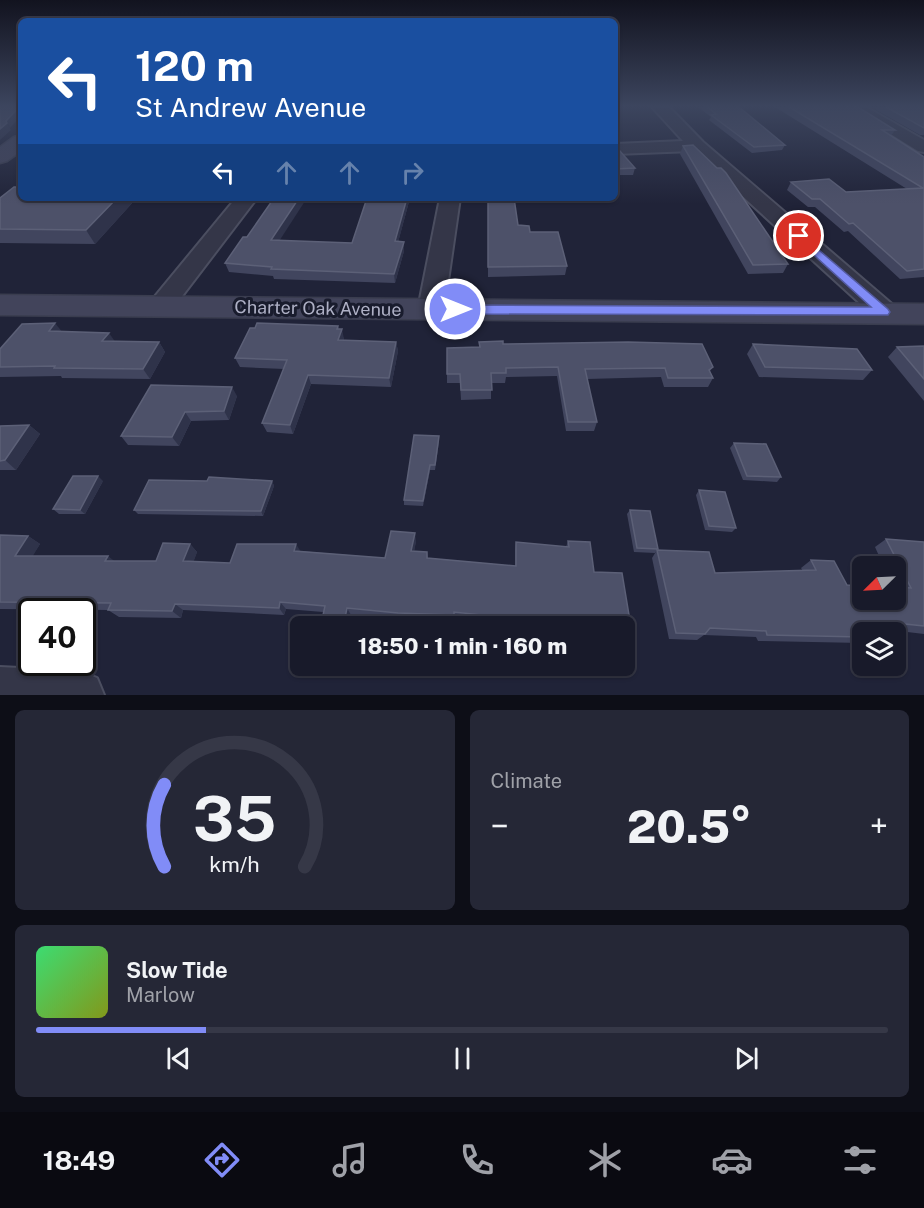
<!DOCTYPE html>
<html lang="en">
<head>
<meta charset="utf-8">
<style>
	body { margin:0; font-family:"Public Sans",sans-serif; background:#252736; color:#f1f3f6; height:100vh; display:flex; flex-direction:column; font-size:22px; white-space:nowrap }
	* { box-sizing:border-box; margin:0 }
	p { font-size:20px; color:#9fa1a8 }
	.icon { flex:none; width:33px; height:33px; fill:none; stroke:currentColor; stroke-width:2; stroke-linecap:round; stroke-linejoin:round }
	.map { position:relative; height:695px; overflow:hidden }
	.details { display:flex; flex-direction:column; gap:15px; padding:15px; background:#0d0e17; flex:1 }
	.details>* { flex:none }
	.banner { position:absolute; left:18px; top:18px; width:600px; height:183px; border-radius:9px; box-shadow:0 2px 4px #0004,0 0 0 2px #363847; background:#1a4fa0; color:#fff; overflow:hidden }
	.needle { width:39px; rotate:246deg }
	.tools { position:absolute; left:852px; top:556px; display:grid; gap:12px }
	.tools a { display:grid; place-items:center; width:54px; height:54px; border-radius:9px; background:#181a2a; box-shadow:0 2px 4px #0004,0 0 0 2px #363847; font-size:30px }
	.speed { position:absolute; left:18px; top:598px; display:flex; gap:12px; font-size:30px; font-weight:700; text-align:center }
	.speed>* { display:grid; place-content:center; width:78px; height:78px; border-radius:50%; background:#181a2a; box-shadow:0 2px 4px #0004,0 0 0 2px #363847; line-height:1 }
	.speed .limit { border:3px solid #111; border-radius:9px; background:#fff; color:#111 }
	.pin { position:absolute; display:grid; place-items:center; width:51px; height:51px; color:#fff; margin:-26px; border:3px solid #fff; border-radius:50%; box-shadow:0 2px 6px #0007 }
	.me { position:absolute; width:66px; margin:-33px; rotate:90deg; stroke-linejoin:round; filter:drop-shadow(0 0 4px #0008) }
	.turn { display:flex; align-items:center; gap:21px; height:126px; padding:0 18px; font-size:27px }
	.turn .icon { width:78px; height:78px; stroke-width:2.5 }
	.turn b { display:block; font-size:42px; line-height:51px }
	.lanes { display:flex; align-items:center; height:57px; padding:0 18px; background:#0003; justify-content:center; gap:30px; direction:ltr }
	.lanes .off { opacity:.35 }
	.big { font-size:45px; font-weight:800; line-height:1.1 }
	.details .tile { flex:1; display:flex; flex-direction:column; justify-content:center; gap:9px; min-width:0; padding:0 21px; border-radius:9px; background:#252736 }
	.details .dial { align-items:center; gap:0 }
	.dial svg { height:156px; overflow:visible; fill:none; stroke:#363847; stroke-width:7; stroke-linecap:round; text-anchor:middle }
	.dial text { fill:#f1f3f6; stroke:none }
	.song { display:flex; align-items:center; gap:18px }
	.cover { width:72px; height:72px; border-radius:9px; background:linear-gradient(135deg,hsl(140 70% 55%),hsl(70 70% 35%)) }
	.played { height:6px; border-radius:3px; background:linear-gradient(90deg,#818cf7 20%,#363847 20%) }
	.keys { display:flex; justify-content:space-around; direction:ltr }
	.heat { display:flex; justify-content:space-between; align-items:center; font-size:33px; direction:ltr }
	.details .tiles { flex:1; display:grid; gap:15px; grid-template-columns:1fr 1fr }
	.tile:last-child { grid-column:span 2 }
	.trip { position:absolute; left:290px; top:616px; width:345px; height:60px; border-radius:9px; background:#181a2a; box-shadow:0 2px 4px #0004,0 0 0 2px #363847; font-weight:800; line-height:60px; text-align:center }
	.tabs { display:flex; height:96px; justify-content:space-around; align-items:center; background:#0a0a11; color:#9fa1a8 }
	.tabs .icon { width:42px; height:42px }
	.tabs .on { color:#818cf7 }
	.tabs b { font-size:27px; color:#f1f3f6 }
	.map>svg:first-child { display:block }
</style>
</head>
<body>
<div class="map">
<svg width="924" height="695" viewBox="0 0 924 695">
	<rect width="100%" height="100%" fill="#202338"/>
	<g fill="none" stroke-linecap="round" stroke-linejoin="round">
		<g stroke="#4b4e60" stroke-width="4">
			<g id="street">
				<polygon points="652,107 669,107 703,142 893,305 897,311 893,317 884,320 875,317 693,151 615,154 615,144 683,141"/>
				<polygon points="847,107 866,107 924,140 924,152 918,151"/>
				<polygon points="236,198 257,198 170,312 161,315 152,312 148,306 152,300"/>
				<polygon points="440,198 460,198 444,309 440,315 431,318 422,315 418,309"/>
				<polygon points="0,667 80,671 97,678 104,695 0,695"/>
			</g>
		</g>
		<g stroke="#3a3d4f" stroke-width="3">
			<g id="secondary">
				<polygon points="21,135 21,151 7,161 0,163 0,147 14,137"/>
				<polygon points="0,295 924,304 924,324 0,315"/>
			</g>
		</g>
		<use href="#street" fill="#343648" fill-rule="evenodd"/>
		<use href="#secondary" fill="#42445b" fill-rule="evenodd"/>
	</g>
	<g fill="#41455e">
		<polygon points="698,107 739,107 785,145 782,150 752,153 709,120 711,117"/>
		<polygon points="775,107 858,107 895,130 891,136 924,157 924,277 900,279 848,231 844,232 815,207 808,207 787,190 791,182 846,192 907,189"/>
		<polygon points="871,107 924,107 924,135 920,135"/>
		<polygon points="683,146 717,168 788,264 783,273 748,274 680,154"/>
		<polygon points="615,150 635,168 633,175 615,175"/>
		<polygon points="0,198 132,198 134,201 95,244 0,243"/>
		<polygon points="367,198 410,198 398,242 404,251 395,283 274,279 273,276 229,272 225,263 247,237 280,241 352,243"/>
		<polygon points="488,198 518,225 530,232 567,266 565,275 488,277"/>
		<polygon points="338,326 344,339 343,340 396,342 398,351 391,387 311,384 293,434 267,432 262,423 284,369 240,367 235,358"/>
		<polygon points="61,331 115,341 159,342 165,352 150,379 62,378 61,376 0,377 0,349"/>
		<polygon points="479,342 713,367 710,371 713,378 708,387 664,387 661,377 587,379 597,422 594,431 566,431 557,376 506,377 505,383 491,383 491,399 461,400 460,383 447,383 447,348 479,347"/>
		<polygon points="753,344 872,370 863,380 759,377 747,354"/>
		<polygon points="924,346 924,401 888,357 897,347"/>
		<polygon points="151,385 237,396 229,420 191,421 179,446 128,445 121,436"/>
		<polygon points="29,425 40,434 16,470 0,470 0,426"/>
		<polygon points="439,436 439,441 435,470 430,470 423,506 404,505 404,500"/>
		<polygon points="734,443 781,477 777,482 743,480 730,448"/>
		<polygon points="103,481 85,514 59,514 53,509"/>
		<polygon points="207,481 272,481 274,486 263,516 138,514 134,510"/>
		<polygon points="699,490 736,528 732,532 705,530 696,495"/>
		<polygon points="630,510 658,549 655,553 634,552 627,514"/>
		<polygon points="0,535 28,536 40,544 32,556 114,561 156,561 190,544 197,552 193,562 230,563 300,551 385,558 416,541 414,551 427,552 428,558 515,566 515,550 516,542 566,547 568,541 594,572 631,627 625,634 624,633 624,627 531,627 454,619 454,621 400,620 351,615 349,624 327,622 323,615 323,612 286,609 284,615 183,610 181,618 119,617 108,610 0,609"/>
		<polygon points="886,539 924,542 924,634 899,631 902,638 896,640 896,633 862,633 862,643 758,641 756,637 704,635 697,640 669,639 652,558 657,550 715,573 803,571 801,568 811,560 847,585 896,600 896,567 884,567 875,547"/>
	</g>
	<g fill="#2f334a">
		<polygon points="19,107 21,107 21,116 10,128 6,121"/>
		<polygon points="7,123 11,130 0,140 0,129"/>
		<polygon points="117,198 132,198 134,201 95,244 86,230"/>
		<polygon points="299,198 307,198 274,249 271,240"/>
		<polygon points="407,198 410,198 396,250 395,241"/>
		<polygon points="404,242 404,251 395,283 394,274"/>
		<polygon points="55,323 63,333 49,331"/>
		<polygon points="338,326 340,334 342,329 344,339 341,349 338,340 337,329"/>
		<polygon points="109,333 116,343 102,341"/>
		<polygon points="159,342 165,352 150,379 143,369"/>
		<polygon points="396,342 398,351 391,387 389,378"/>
		<polygon points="308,375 311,384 293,434 290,425"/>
		<polygon points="232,387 237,396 229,420 224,411"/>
		<polygon points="185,412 191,421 179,446 172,437"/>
		<polygon points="29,425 40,434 16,470 5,460"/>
		<polygon points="439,436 439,441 435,470 435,465"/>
		<polygon points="430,465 430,470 423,506 423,501"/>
		<polygon points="98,476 103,481 85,514 80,510"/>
		<polygon points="272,481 274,486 263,516 261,511"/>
		<polygon points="415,533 416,541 413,559 411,551"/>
		<polygon points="28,536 40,544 28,564 15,556"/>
		<polygon points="190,544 197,552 191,569 183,561"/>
		<polygon points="296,544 301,552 294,551"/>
		<polygon points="108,556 118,564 105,561"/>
		<polygon points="280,602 286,609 284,615 279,608"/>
		<polygon points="175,604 183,610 181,618 172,611"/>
		<polygon points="347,608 351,615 349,624 345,618"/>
	</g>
	<g fill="#4d5169" stroke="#5c6077" stroke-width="1.5">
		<polygon points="0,107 19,107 6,121 7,123 0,129"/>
		<polygon points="707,107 739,107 785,145 754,147 711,115 716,114"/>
		<polygon points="789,107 858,107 895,130 882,130 924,157 924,269 907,271 853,223 849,224 820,199 812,199 791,182 829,179 846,192 923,188"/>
		<polygon points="886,107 924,107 924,128"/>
		<polygon points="693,145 717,168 721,168 726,173 788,264 753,265 683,146"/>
		<polygon points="615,150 619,150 635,168 615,169"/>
		<polygon points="14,187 21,187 21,198 117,198 86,230 0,229 0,198"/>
		<polygon points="274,198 299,198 271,240 352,243 367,198 407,198 395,241 404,242 394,274 271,269 272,267 225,263 243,237 247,237"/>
		<polygon points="488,198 514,198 518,225 529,226 530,232 558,232 567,266 488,267"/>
		<polygon points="55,323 49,331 109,333 102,341 159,342 143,369 54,368 55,366 0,367 0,349 22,324"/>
		<polygon points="257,323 338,326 337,329 342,329 338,340 396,342 389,378 308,375 290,425 262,423 287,360 235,358 250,328 255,328"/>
		<polygon points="503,341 503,344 628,342 702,344 713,367 709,370 713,378 668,378 665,368 585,369 597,422 568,422 558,367 506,368 506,373 491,373 492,390 461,390 460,374 447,374 447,348 480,347 479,342"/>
		<polygon points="753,344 857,349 872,370 765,367"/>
		<polygon points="924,346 924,379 897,347"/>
		<polygon points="151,385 232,387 224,411 185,412 172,437 121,436"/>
		<polygon points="29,425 5,460 0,461 0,426"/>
		<polygon points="414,435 439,436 435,465 430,465 423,501 404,500"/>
		<polygon points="734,443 766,444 781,477 747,476"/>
		<polygon points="73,476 98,476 80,510 53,509"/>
		<polygon points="209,477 272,481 261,511 134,510 149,480 207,481"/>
		<polygon points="699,490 725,492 736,528 709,526"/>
		<polygon points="630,510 650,511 658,549 637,548"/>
		<polygon points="391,531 415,533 411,551 427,552 427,558 516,566 516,542 569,547 568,541 590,542 594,572 622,573 631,627 564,624 454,612 454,615 398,613 347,608 345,618 323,615 325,606 280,602 279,608 175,604 172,611 108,610 111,603 0,602 0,535 28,536 15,556 108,556 105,561 156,561 163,543 190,544 183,561 230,563 237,544 296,544 294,551 385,558"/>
		<polygon points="886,539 924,542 924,626 895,623 902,638 896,637 896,633 862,633 862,637 767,635 766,631 710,628 705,634 676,633 657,550 709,552 715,573 816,570 811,560 834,561 847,585 862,586 862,600 896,600 896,587 911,588"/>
	</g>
	<linearGradient id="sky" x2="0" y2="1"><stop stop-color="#12131f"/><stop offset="0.52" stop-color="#3c455e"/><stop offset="1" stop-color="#3c455e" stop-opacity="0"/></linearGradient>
	<rect width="924" height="204" fill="url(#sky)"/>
	<polygon fill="#818cf7" stroke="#545ba1" stroke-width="1.5" points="799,233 888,309 890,312 888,315 455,314 448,309 455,305 871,307 795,238 795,234"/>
	<g text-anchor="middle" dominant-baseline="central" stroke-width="6" stroke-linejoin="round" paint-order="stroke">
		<g font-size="18" fill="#aeb0c5" stroke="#191c2d">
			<text transform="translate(318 308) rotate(1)">Charter Oak Avenue</text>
		</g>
	</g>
</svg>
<div class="tools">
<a><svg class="needle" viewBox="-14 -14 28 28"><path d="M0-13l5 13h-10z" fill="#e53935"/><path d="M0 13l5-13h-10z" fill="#9fa1a8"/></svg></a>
<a><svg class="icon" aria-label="layers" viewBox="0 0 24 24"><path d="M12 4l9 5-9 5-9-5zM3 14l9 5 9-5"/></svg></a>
</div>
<div class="speed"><div class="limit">40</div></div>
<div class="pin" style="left:799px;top:236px;background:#d93025"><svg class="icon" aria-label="arrive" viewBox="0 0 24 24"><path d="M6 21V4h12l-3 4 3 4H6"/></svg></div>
<svg class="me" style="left:455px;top:309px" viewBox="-20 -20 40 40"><circle r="17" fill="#818cf7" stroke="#fff" stroke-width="3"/><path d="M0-11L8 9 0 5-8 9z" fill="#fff"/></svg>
<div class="trip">18:50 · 1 min · 160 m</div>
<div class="banner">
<div class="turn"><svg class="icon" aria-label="left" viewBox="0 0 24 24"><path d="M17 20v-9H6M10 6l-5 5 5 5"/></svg><div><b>120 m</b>St Andrew Avenue</div></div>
<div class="lanes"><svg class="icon" aria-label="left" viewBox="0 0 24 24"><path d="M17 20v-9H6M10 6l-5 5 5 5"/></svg><svg class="icon off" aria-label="ahead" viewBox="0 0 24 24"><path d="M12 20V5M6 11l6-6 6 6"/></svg><svg class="icon off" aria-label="ahead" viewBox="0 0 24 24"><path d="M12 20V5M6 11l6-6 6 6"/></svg><svg class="icon off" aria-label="right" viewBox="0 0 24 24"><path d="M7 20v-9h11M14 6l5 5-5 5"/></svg></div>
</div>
</div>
<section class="details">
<div class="tiles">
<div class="tile dial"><svg viewBox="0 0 100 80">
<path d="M14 69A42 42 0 1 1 86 69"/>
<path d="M14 69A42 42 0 0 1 14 27" stroke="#818cf7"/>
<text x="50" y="56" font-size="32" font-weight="700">35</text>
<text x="50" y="72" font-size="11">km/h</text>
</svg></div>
<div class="tile"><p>Climate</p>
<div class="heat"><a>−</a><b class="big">20.5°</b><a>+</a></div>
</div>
<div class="tile">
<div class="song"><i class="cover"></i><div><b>Slow Tide</b><p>Marlow</p></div></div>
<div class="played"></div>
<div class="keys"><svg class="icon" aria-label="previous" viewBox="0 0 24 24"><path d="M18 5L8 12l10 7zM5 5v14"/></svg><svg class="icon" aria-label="pause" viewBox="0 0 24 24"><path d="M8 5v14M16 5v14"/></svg><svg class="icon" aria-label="next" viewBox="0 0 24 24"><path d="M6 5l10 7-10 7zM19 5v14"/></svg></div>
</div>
</div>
</section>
<nav class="tabs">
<b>18:49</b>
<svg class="icon on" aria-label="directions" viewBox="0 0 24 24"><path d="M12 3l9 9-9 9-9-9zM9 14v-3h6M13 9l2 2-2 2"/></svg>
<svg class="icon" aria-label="music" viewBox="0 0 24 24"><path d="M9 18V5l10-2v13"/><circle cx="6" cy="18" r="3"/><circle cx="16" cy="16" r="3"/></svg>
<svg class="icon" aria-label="phone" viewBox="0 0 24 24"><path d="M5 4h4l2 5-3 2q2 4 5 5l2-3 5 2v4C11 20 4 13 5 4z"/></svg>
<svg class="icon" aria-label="climate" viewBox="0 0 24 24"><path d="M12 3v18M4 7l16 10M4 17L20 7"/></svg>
<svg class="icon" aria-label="car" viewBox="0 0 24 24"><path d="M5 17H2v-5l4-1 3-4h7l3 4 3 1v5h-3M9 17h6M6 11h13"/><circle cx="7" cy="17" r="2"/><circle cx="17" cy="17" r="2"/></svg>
<svg class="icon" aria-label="filters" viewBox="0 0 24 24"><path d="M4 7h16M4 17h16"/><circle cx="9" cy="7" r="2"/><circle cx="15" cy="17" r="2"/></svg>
</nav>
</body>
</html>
